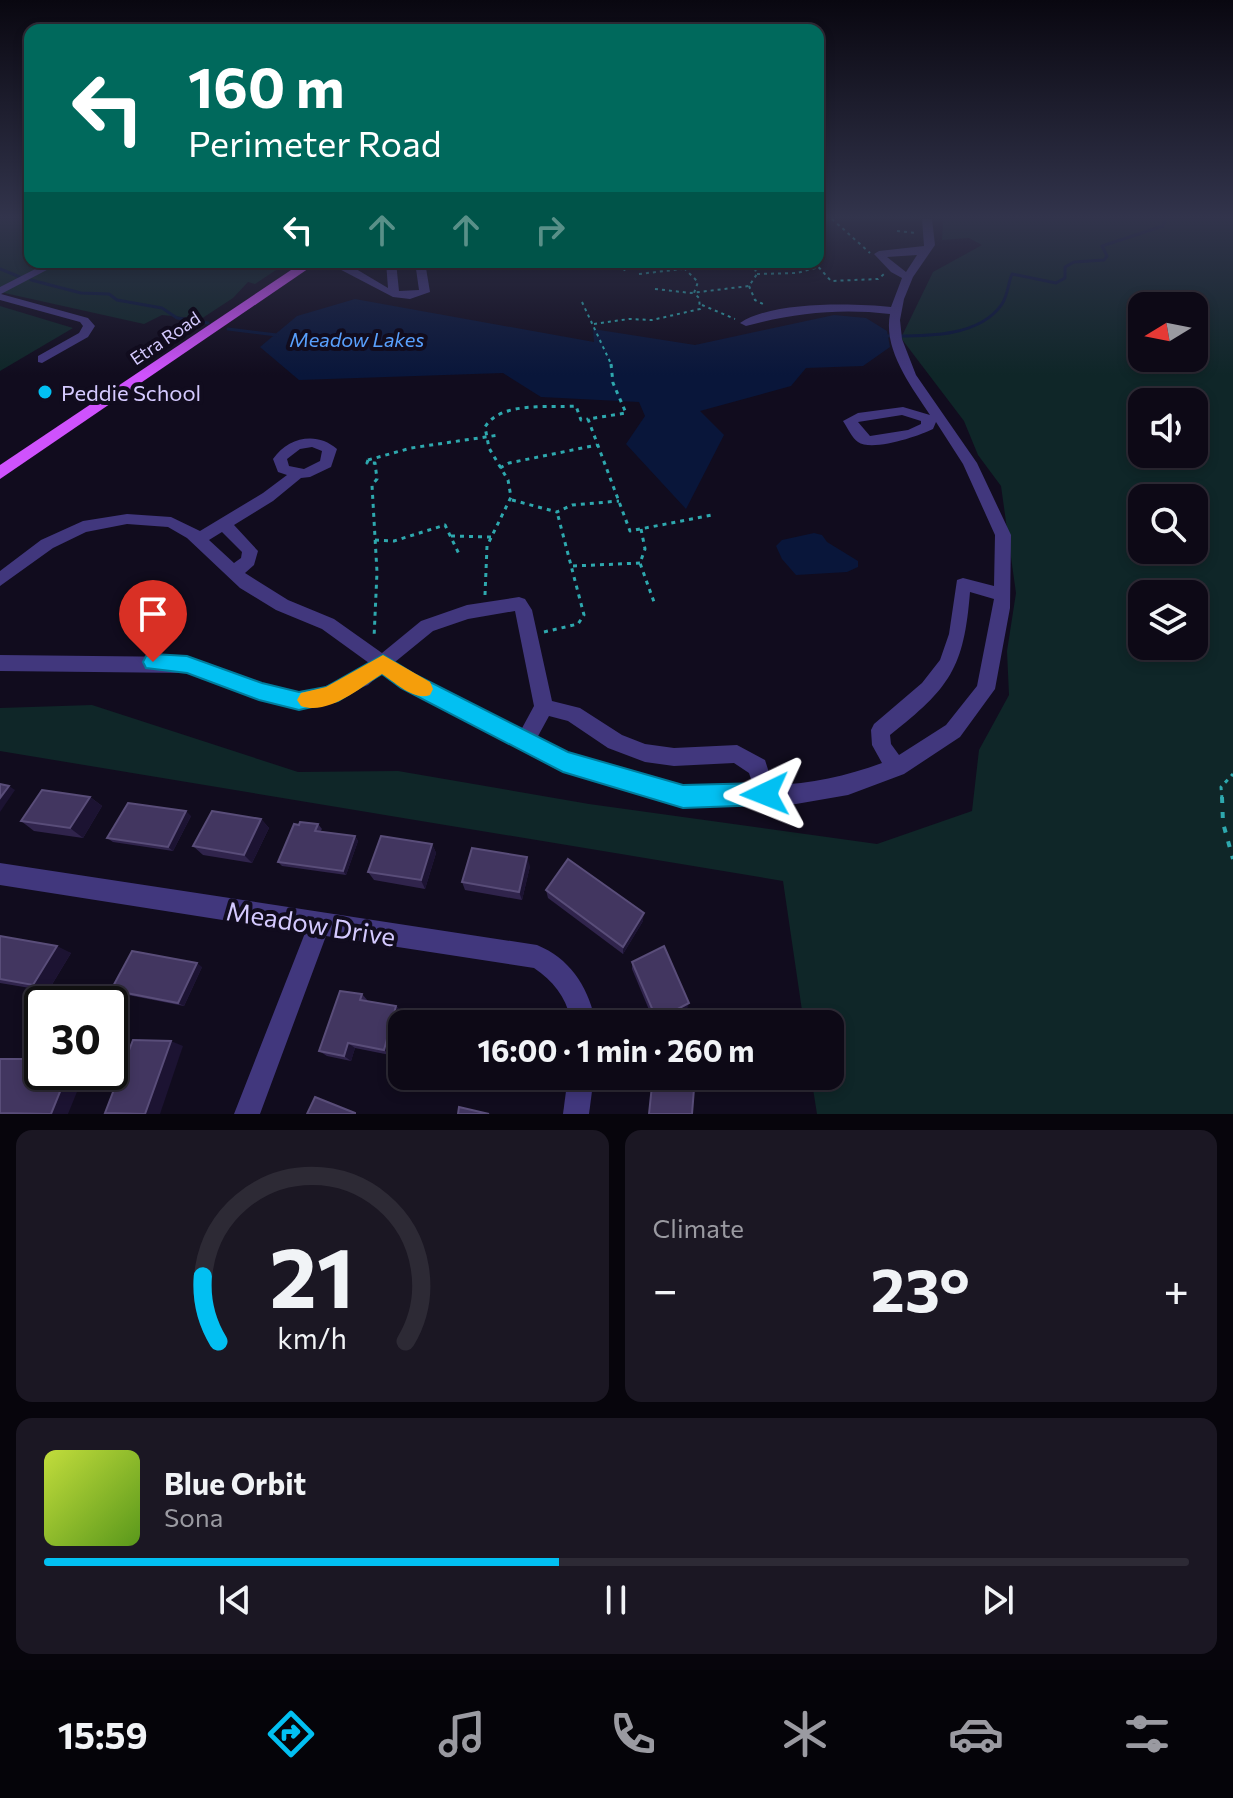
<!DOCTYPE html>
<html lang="en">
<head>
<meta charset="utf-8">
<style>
	body { margin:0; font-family:Commissioner,sans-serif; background:#1b1723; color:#f1f3f6; height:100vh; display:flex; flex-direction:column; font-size:30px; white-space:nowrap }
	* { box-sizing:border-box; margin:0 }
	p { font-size:26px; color:#9a9aa1 }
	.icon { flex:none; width:44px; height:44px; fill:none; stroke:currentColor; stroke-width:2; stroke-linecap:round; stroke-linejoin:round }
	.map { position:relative; height:1114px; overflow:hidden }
	.panel { display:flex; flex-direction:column; gap:16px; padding:16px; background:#07050c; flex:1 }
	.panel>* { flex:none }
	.banner { position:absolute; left:24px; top:24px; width:800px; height:244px; border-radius:16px; box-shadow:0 4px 12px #0003,0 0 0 2px #2d2a35; background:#00695c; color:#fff; overflow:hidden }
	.needle { width:52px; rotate:260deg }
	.controls { position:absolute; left:1128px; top:292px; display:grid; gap:16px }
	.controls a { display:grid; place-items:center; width:80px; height:80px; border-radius:16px; background:#0d0916; box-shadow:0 4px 12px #0003,0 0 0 2px #2d2a35; font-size:40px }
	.speed { position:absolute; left:24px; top:986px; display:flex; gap:16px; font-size:40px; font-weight:700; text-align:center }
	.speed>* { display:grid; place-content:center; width:104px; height:104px; border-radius:50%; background:#0d0916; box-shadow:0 4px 12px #0003,0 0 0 2px #2d2a35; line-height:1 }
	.speed .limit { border:4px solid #111; border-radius:12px; background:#fff; color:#111 }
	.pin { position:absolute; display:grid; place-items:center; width:68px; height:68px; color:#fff; margin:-82px -34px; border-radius:50% 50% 50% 0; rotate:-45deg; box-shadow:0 0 8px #0007 }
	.pin .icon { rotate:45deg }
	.me { position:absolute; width:88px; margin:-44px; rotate:268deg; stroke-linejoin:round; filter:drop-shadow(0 0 6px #0008) }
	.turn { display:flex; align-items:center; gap:28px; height:168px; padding:0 32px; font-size:36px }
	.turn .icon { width:104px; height:104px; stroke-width:2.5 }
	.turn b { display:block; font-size:56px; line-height:68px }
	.lanes { display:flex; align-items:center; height:76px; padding:0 32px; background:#0003; justify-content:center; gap:40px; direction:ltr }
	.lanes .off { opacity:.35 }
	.big { font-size:60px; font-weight:700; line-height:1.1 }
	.panel .widget { flex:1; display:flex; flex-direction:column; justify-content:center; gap:12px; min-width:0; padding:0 28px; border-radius:16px; background:#1b1723 }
	.panel .dial { align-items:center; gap:0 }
	.dial svg { height:208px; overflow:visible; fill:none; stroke:#2d2a35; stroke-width:7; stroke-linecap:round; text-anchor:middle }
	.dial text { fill:#f1f3f6; stroke:none }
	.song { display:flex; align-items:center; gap:24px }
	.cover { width:96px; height:96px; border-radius:12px; background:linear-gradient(135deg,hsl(70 70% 55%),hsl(90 70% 35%)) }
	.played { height:8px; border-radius:4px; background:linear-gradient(90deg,#02c0f2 45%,#2d2a35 45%) }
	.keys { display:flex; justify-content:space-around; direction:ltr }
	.heat { display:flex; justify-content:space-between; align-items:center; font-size:44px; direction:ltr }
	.panel .tiles { flex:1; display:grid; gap:16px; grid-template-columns:1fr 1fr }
	.widget:last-child { grid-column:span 2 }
	.trip { position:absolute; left:388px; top:1010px; width:456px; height:80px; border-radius:16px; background:#0d0916; box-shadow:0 4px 12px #0003,0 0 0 2px #2d2a35; font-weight:700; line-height:80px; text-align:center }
	.dock { display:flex; height:128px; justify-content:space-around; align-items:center; background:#050409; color:#9a9aa1 }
	.dock .icon { width:56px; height:56px }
	.dock .active { color:#02c0f2 }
	.dock b { font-size:36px; color:#f1f3f6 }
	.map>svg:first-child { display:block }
</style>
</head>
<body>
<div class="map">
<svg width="1233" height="1114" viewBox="0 0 1233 1114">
	<rect width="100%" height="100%" fill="#110c1e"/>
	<g fill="#0f2628" fill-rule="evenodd">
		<polygon points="0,219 30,219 30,262 288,262 255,284 248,282 233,298 201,319 162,315 144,324 0,292"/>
		<path d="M943,219H1233V1114H817L811,1076H830V1024H804L783,881L0,751V708L92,705L298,772L398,771L589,804L877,844L972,811L979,750L1009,695L1007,651L1016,593L1001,486L978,455L964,421L901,338L933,272L982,245L969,238L942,240ZM1142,306H1194V358H1142ZM1142,402H1194V454H1142ZM1142,498H1194V550H1142ZM1142,594H1194V646H1142Z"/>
		<polygon points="0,306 73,328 0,371"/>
	</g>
	<g fill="#09163a">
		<polygon points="355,299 594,342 593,329 695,345 834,315 866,318 887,331 890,347 863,366 806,368 791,386 700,411 724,435 686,509 626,444 645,416 639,402 541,397 503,373 299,380 260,347 297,316"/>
		<polygon points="814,533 822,535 827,542 858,561 858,567 847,572 796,575 782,559 776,546 782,540"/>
	</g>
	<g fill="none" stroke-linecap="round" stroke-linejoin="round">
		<g stroke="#09163a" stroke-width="3">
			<polyline points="0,269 20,277"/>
			<polyline points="31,280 81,293 109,294 117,300 162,308 177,318 208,323"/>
			<polyline points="228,329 277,335"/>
			<path d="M884,336C921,336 978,339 1002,304C1008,295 1008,283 1012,274L1056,283L1065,278V267L1074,262L1104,260L1107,256L1102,246L1163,226L1166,219"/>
		</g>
		<g stroke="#2ea8ae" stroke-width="2" stroke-dasharray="3 4" stroke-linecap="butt">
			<polyline points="832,219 870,253"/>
			<polyline points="897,231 917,233"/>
			<polyline points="558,262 572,266 613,262"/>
			<polyline points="620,262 625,271"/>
			<polyline points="814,262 831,281 878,279 884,274"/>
			<polyline points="639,274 682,269"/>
			<polyline points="757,274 797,273 819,267"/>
			<polyline points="749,286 755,300 765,305"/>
			<polyline points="655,289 691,293 749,286 757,274 752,262"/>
			<polyline points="582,302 612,366"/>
			<polyline points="702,305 735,319"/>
			<polyline points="594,324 629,319 652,320 700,309 699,298 694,293 698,282 678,262"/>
		</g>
		<g stroke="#2ea8ae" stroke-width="3" stroke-dasharray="4 5" stroke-linecap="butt">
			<polyline points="611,364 613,383 626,413 588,419 630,531 712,515"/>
			<polyline points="368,460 367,463 375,463 377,479 372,485 377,572 374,638"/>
			<polyline points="368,460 411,448 499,435"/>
			<polyline points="500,468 509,463 597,445"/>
			<polyline points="512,500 557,512 572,505 619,501"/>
			<polyline points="641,529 645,549 640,563 654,602"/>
			<polyline points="451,536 491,537"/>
			<polyline points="375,540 394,541 445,525 459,554"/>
			<polyline points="573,566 640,563"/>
			<path d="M485,595L487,546L511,497L508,480L489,448L485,427C501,401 549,408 576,406L581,420L587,419"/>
			<polyline points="544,632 578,624 584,615 557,512"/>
			<polyline points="1222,799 1221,787 1233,774"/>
		</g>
		<polyline stroke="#2ea8ae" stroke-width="4" stroke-dasharray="6 9" stroke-linecap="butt" points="1222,797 1223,823 1233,859"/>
		<g fill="#41377d" fill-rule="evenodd">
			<path d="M922,219H932L935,245L913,277L904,299L900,320L902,339L916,375L977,463L1011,535L1010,608L995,689L960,737L904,774L848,795L796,804L683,807L556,769L402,688L382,673L368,685L315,707L299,709L278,705L187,673L0,671V655L187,657L278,689L299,693L314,691L356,673L369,663L322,629L276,610L240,588L187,538L168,527L127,524L86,532L53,548L0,586V571L41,540L83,521L127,514L171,517L200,531L263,493L287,475L278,472L273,459C288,437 317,431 337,449L331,467L310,477L301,478L273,501L234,525L258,551L254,565L245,573L288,600L334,619L382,653L421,621L467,605L519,597L525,599L532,610L552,701L580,708L622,735L645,744L674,748L737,745L765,760L773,785C811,784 846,776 882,763L872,745L871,730L874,724L922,683L940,660L949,634L957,580L963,578L994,586L995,535L963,464L936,422L933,429C919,436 872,452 858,442C852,438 847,427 843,421L858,413L903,407L930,415C911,386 883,350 890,314C840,308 794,313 746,326L740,323C772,301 853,303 891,307L902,278L891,272L874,254L879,251L924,246ZM917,255L906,272L887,257ZM902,415L921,421V424L908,430L870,436L858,422ZM312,447L322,451L320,461L304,469L289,466L287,459L300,449ZM222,532L242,552L241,558L234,563L209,540ZM970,592L994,599L977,686L946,725L899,755L891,744L890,735C950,688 964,668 970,592ZM515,611L534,706L521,730L416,676L395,662L433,631L468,619ZM549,716L568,721L608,748L645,762L674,766L734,763L749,773L753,785L683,787L567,754L537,738Z"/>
			<polygon points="49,262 62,262 1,294 88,318 95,326 88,337 42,363 38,362 38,356 79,333 83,326 80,322 0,300 0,287"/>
			<polygon points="326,262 346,263 388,288 386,262 396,262 399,291 419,290 415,262 425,262 430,292 410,299 393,297"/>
			<path d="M0,863L537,945C571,959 589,988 596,1024H572C567,999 555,982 534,968L326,936L260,1114H234L305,933L0,885Z"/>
			<polygon points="568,1076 594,1076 589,1114 563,1114"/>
		</g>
		<polygon fill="#cf52fd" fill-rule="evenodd" points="303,262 318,262 0,479 0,465"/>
	</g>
	<g fill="#30244c">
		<polygon points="90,797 102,806 83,838 34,831 21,821"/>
		<polygon points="191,816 173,851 113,842 107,838"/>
		<polygon points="261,819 269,828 252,863 203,855 193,846"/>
		<polygon points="318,824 322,829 320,832 355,836 358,841 346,875 282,866 278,862 299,825"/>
		<polygon points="432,844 436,853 425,889 374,880 368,872"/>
		<polygon points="530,866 522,900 465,890 462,882"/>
		<polygon points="546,890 643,921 623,954 548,898"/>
		<polygon points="0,936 71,953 48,991 0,983"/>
		<polygon points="632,962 687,1009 659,1024 655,1024 632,969"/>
		<polygon points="202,967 184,1006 118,993 111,990"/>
		<polygon points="362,994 368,1001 396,1006 402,1012 390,1055 355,1048 351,1061 327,1056 319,1051"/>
	</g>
	<g fill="#1c1332">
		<polygon points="9,786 15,790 0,812 0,798"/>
		<polygon points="90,797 102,806 83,838 70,828"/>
		<polygon points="186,811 191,816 173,851 168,847"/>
		<polygon points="261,819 269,828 252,863 244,855"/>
		<polygon points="355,836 358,841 346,875 343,871"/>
		<polygon points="432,844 436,853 425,889 421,880"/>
		<polygon points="527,857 530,866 522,900 519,892"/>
		<polygon points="644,913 643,921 623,954 623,947"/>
		<polygon points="57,946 71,953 48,991 33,985"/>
		<polygon points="197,963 202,967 184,1006 178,1003"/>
		<polygon points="689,1003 687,1009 659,1024 656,1024 657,1020"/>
		<polygon points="396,1006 402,1012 390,1055 384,1050"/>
		<polygon points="171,1041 183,1046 160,1114 145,1114"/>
		<polygon points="348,1043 355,1048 351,1061 344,1056"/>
		<polygon points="68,1072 85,1072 68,1114 51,1114"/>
	</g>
	<g fill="#423660" stroke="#594d79" stroke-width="2">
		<polygon points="0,784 9,786 0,798"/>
		<polygon points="42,790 90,797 70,828 21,821"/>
		<polygon points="128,803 186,811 168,847 107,838"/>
		<polygon points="212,811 261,819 244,855 193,846"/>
		<polygon points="300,822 318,824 315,831 355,836 343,871 278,862 294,824 299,825"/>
		<polygon points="381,836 432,844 421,880 368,872"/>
		<polygon points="472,848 527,857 519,892 462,882"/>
		<polygon points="568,859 644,913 623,947 546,890"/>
		<polygon points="0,936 57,946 33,985 0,979"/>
		<polygon points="664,946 689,1003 657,1020 632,962"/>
		<polygon points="132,951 197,963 178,1003 111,990"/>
		<polygon points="340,991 362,994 360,1000 396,1006 384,1050 348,1043 344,1056 319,1051"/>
		<polygon points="453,1013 523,1023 451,1024"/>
		<polygon points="133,1040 171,1041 145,1114 105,1113"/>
		<polygon points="0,1059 42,1059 42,1072 68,1072 51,1114 0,1113"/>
		<polygon points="653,1076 695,1076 692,1114 649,1114"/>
		<polygon points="315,1097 355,1113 355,1114 307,1114"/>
		<polygon points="459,1107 489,1114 458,1114"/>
	</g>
	<linearGradient id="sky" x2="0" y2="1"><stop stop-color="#090710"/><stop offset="0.58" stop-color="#32344c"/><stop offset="1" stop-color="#32344c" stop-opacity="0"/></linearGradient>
	<rect width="1233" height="375" fill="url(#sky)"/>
	<polygon fill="#02c0f2" stroke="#017d9d" stroke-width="2" points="153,654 187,656 262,683 299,692 326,687 383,655 416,675 568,752 683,785 765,783 773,786 777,794 773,802 765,805 683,808 563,772 401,688 382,674 338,701 299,710 259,700 187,673 146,668 143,662 146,656"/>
	<path fill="#f59e0b" d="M383,655L430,682L433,689L430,695C414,701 396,683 382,674C361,687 328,716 301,706L297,700L301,693L326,687Z"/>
	<circle fill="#02c0f2" stroke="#110c1e" stroke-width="3" cx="45" cy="392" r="8"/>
	<g text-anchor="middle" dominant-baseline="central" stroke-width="8" stroke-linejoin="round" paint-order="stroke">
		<g font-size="18" fill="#d5caff" stroke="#110c1e">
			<text transform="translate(165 338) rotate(-34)">Etra Road</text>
		</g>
		<g font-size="20" font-style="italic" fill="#59a0fd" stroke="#110c1e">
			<text x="357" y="339">Meadow Lakes</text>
		</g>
		<g font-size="22" fill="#d5caff" stroke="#110c1e" text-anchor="start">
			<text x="61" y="392">Peddie School</text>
		</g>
		<g font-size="26" fill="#d5caff" stroke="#110c1e">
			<text transform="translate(311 923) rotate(9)">Meadow Drive</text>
		</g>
	</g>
</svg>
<div class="controls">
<a><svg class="needle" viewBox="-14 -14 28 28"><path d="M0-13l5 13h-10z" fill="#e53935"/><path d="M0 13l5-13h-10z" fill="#9a9aa1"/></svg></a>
<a><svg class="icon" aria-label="sound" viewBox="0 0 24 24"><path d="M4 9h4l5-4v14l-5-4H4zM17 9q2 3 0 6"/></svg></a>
<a><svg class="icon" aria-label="search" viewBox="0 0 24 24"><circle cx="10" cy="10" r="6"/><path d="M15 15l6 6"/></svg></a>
<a><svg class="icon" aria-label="layers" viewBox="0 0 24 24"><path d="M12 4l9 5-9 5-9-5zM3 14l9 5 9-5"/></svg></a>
</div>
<div class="speed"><div class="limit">30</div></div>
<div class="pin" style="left:153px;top:662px;background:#d93025"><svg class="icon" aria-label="arrive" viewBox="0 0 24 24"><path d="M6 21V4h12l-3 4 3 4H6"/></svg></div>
<svg class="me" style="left:765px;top:794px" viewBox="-20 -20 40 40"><path d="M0-17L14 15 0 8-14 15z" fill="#02c0f2" stroke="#fff" stroke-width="4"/></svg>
<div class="trip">16:00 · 1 min · 260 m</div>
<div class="banner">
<div class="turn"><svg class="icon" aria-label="left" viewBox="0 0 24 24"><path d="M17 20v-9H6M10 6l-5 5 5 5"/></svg><div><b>160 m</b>Perimeter Road</div></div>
<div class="lanes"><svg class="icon" aria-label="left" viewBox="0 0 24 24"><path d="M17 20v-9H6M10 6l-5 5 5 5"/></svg><svg class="icon off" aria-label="ahead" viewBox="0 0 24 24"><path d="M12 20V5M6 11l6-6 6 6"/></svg><svg class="icon off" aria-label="ahead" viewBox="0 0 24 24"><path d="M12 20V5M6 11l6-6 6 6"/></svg><svg class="icon off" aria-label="right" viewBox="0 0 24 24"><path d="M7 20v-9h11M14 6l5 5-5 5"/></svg></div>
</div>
</div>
<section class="panel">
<div class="tiles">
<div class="widget dial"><svg viewBox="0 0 100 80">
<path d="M14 69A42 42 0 1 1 86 69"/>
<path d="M14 69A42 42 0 0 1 8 44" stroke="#02c0f2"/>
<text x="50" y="56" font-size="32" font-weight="700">21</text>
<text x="50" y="72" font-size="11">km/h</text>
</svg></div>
<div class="widget"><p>Climate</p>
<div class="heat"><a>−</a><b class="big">23°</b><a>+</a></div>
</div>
<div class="widget">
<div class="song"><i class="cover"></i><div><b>Blue Orbit</b><p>Sona</p></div></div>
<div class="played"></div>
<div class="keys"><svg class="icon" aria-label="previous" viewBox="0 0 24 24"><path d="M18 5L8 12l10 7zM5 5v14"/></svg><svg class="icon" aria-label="pause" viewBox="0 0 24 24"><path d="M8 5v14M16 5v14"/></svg><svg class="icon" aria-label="next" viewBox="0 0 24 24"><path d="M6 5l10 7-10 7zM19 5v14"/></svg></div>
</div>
</div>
</section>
<nav class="dock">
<b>15:59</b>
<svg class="icon active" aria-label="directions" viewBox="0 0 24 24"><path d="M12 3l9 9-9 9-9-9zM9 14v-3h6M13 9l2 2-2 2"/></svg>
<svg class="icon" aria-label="music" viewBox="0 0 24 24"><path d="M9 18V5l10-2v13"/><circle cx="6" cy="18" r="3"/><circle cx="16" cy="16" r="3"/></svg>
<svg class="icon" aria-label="phone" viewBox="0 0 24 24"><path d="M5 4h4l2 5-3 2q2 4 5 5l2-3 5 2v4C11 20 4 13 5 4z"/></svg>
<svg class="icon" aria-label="climate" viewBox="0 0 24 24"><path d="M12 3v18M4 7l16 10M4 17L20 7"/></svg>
<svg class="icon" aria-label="car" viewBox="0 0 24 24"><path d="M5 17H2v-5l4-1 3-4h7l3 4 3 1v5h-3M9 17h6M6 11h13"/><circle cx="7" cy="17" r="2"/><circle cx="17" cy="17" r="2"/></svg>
<svg class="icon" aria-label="filters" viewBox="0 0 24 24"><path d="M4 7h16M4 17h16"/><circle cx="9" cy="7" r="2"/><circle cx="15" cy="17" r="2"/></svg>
</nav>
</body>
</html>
